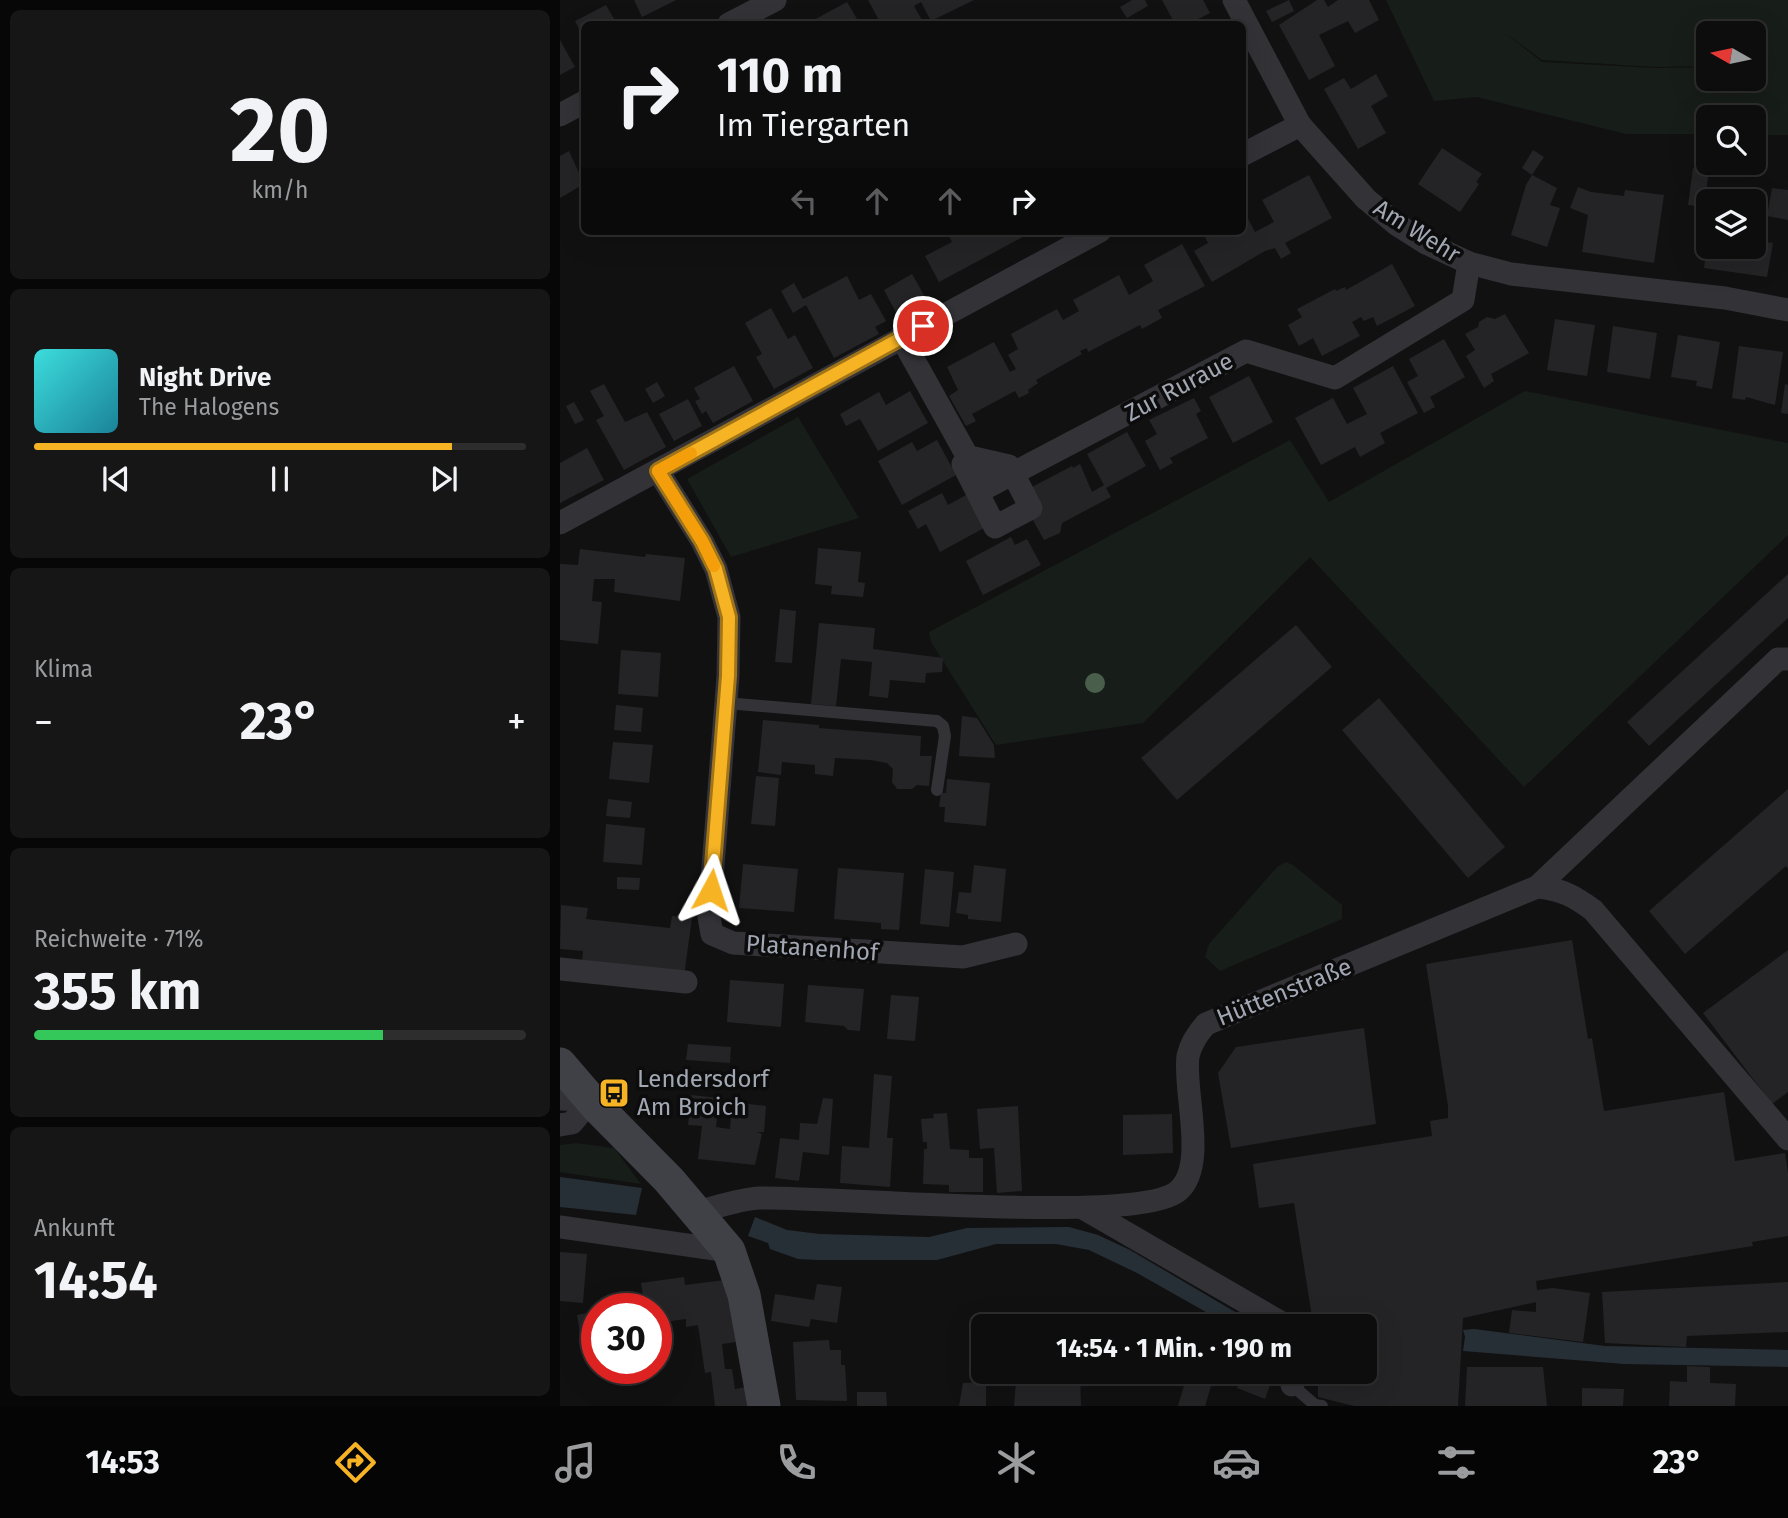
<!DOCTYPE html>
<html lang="de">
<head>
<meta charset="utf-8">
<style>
	body { margin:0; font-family:"Fira Sans",sans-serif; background:#161617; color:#f1f3f6; height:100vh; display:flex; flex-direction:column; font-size:26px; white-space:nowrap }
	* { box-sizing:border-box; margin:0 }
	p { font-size:23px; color:#9a9c9e }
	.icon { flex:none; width:38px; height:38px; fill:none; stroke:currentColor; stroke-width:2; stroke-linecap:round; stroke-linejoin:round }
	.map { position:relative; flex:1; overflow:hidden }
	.drawer { display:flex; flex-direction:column; gap:10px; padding:10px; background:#070708; width:560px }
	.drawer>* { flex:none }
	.guide { position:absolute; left:21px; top:21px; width:665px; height:214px; border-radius:10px; box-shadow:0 7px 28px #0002,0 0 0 2px #2d2d2e; background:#0d0d0e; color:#f1f3f6; overflow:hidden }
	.needle { width:46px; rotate:279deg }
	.fabs { position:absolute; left:1136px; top:21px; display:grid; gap:14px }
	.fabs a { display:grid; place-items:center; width:70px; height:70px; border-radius:10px; background:#0d0d0e; box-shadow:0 7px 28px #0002,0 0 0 2px #2d2d2e; font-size:35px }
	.speed { position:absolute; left:21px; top:1293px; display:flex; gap:14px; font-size:35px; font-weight:700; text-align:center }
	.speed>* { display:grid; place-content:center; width:91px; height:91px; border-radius:50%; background:#0d0d0e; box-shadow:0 7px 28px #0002,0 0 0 2px #2d2d2e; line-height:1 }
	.speed .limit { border:10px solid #d22; background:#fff; color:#111 }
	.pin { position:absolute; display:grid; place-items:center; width:60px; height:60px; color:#fff; margin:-30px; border:4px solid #fff; border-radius:50%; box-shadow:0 2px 7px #0007 }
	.me { position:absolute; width:77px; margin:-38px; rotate:5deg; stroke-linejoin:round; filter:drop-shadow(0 0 5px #0008) }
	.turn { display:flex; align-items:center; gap:24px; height:147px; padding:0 21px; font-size:32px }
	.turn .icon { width:91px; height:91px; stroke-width:2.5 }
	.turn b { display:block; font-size:49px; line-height:60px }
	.lanes { display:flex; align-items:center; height:66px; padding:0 21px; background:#0003; justify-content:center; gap:35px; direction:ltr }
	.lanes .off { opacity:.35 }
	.big { font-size:52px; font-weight:700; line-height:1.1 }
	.drawer .tile { flex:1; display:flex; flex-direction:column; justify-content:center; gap:10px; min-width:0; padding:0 24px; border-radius:10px; background:#161617 }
	.drawer .dial { align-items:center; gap:0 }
	.dial b { font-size:91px; line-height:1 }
	.song { display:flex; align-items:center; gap:21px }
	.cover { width:84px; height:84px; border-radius:10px; background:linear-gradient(135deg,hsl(180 70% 55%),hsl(190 70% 35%)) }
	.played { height:7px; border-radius:4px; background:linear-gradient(90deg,#f6b324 85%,#2d2d2e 85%) }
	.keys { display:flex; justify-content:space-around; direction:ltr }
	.heat { display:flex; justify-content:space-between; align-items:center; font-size:38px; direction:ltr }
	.charge { height:10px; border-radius:5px; background:linear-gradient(90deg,#34c759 71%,#2d2d2e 0) }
	.trip { position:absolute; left:411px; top:1314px; width:406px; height:70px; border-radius:10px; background:#0d0d0e; box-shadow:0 7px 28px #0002,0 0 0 2px #2d2d2e; font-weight:700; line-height:70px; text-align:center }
	.tab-bar { display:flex; height:112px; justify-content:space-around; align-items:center; background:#050506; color:#9a9c9e }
	.tab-bar .icon { width:49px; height:49px }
	.tab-bar .current { color:#f6b324 }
	.tab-bar b { font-size:32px; color:#f1f3f6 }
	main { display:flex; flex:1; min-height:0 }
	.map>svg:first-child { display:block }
</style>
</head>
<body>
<main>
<section class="drawer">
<div class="tile dial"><b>20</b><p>km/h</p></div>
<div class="tile">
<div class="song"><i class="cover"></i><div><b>Night Drive</b><p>The Halogens</p></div></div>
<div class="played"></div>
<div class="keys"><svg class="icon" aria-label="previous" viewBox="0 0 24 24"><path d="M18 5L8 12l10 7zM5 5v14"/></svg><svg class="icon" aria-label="pause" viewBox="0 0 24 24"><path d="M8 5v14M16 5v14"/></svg><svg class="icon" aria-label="next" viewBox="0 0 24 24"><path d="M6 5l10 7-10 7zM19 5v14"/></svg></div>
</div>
<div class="tile"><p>Klima</p>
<div class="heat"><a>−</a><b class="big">23°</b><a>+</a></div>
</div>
<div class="tile"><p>Reichweite · 71%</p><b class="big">355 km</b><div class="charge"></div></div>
<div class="tile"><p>Ankunft</p><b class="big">14:54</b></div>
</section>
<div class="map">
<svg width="1228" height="1406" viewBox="0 0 1228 1406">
	<rect width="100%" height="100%" fill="#111112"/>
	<g fill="#171d18" fill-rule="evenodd">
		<path d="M826,0H1228V135H1194V117H1148V134H1066L917,97L874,101ZM945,33L982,60L1095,67L1148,66V33H1194V79H1148V67L1096,68L982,62Z"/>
		<polygon points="965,391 1228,443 1228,535 964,787 750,557 583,723 436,745 371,642 369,632 730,440 769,502"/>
		<polygon points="238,417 299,518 171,557 127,479"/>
		<polygon points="726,862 733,865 782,905 782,919 660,971 645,957 649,944 718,866"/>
		<polygon points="16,1143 54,1148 81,1184 0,1172 0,1145"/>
	</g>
	<g fill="#272f36">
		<polygon points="0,1177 82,1188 76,1215 0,1207"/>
		<polygon points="195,1217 227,1230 260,1234 369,1237 407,1228 509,1227 538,1235 570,1250 699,1326 680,1326 646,1312 577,1273 529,1250 496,1244 436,1244 377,1260 257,1260 238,1259 210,1249 208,1243 188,1236"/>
		<polygon points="914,1329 1045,1346 1228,1350 1228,1367 1064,1364 903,1351 905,1337 903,1330"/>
	</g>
	<g fill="#242426">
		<polygon points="74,0 116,0 82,17"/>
		<polygon points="308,0 414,0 371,21 361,2 354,6 362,20 355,24 321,24"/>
		<polygon points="572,0 585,0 588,6 567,18 560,7"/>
		<polygon points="602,0 643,0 650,13 628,24 615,24"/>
		<polygon points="729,0 734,11 712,22 706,11"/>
		<polygon points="757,0 764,0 768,7 778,0 809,0 819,20 795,33 788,21 759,35 775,66 749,80 719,25"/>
		<polygon points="287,2 300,24 252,24 250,22"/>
		<polygon points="46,5 57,24 24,24 24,39 15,21"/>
		<polygon points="0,40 15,67 0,75"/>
		<polygon points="816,74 828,96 811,106 826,133 798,149 764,89 784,78 791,89"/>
		<polygon points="882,148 922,174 916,182 919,184 900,212 858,184"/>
		<polygon points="973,150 984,157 972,175 962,168"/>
		<polygon points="9,151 24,184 0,198 0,156"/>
		<polygon points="1133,168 1149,170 1144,207 1128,205"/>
		<polygon points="749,175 772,218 725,243 731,253 721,259 715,248 705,251 652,282 634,251 648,243 642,231 682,231 682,207 695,232 714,222 702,200"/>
		<polygon points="972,175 997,188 990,205 1000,208 987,247 951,235 966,185"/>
		<polygon points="1018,187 1031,192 1064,196 1065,190 1104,195 1094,263 1022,252 1028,215 1010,208"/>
		<polygon points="1212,188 1228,190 1228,220 1207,216"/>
		<polygon points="386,231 474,231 379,282 365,256 392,242"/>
		<polygon points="1194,240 1213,243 1207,277 1144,268 1147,247 1194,247"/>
		<polygon points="622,244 645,286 598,310 602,318 582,329 580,325 528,352 527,348 520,351 522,354 476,380 478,383 468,390 469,393 459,398 455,391 412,414 416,421 406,426 389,396 398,390 387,367 434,342 450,372 456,369 448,355 458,349 451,334 497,309 503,320 519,311 513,300 559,275 569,295 593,281 584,265"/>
		<polygon points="832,264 855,306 817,326 813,317 804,321 801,317 792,322 800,336 762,356 753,338 739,346 728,325 742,317 737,309 775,289 776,291 785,287 786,290"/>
		<polygon points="352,274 369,304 340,320 324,290"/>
		<polygon points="287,276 299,300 311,294 326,321 315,327 319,334 274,358 246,305 233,313 221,291 234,283 243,299"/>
		<polygon points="211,308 228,339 235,335 253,368 214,389 196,357 202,354 185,323"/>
		<polygon points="945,314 969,353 931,374 934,381 924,388 906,356 915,350 905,334 918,327 919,322 927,317 935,319"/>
		<polygon points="995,319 1035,325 1027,376 987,370"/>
		<polygon points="1053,326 1097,333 1090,379 1047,372"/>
		<polygon points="1118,335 1160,342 1152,389 1136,386 1137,381 1111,377"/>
		<polygon points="884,339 905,377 870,397 875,407 864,413 847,382 858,376 849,359"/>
		<polygon points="1179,346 1223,352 1215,405 1186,397 1185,400 1172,398"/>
		<polygon points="174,366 193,401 153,423 146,411 142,414 135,401 140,399 134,388"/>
		<polygon points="833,366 858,413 820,433 825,443 800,457 795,447 761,465 735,418 773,398 787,424 807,414 793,388"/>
		<polygon points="689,376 713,422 673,443 649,397"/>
		<polygon points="97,382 105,396 93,403 85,389"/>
		<polygon points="44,384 65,422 87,412 106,447 64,470 36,420 44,416 30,391"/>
		<polygon points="1225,384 1228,385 1228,414 1221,413"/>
		<polygon points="350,391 368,423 318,451 300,419 286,426 280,414 319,392 326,405"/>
		<polygon points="634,398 641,411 636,414 648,438 610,458 613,463 600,470 585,441 597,434 589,420"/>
		<polygon points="128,399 142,426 114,441 99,414"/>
		<polygon points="14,402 24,420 15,424 6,406"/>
		<polygon points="567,432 586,466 546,488 551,497 502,523 500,533 484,540 468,511 472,487 512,466 513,468 520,464 532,492 544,485 527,454"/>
		<polygon points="377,440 396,475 342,505 318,461 352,442 357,451"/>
		<polygon points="27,448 44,480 0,503 0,463"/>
		<polygon points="382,493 388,505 406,495 424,528 380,552 366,524 358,529 348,511"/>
		<polygon points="451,537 455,545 467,539 481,565 423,595 406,561"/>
		<polygon points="258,548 301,552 298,582 305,583 303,597 271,594 272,586 255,584"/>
		<polygon points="20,549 85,557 86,554 125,558 120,601 54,592 55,579 34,579 32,601 42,602 38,644 0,640 0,564 18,565"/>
		<polygon points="1228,574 1228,618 1089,746 1067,722"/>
		<polygon points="220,609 236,611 232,663 215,662"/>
		<polygon points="259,623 315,628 313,649 383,658 382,672 366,673 365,683 330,680 328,698 309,696 312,662 281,659 276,706 251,704"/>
		<polygon points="736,625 772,667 617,800 581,758"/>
		<polygon points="61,650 101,653 98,697 58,694"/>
		<polygon points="819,698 945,847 908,878 782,730"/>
		<polygon points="56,705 83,708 81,732 54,730"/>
		<polygon points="402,716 417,718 434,745 435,758 399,756"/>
		<polygon points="203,720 259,725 259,728 361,736 360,756 372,756 369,786 357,785 352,789 337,789 332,782 333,769 327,763 310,760 275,758 273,776 255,774 255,765 222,762 221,775 198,772"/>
		<polygon points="53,742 93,745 89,783 49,779"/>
		<polygon points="196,776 219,778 215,826 191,824"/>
		<polygon points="387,779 430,783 426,826 384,822 385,807 379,807 381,793 386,793"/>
		<polygon points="1228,789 1228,869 1226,866 1125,954 1089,911"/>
		<polygon points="48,799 72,802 70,818 46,816"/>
		<polygon points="46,824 85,828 82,865 43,862"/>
		<polygon points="183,864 238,869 234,912 179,908"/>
		<polygon points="414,865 446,869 441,922 408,919 408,915 396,913 399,892 411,893"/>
		<polygon points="278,868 344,873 339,930 321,929 321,923 274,919"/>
		<polygon points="365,869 394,872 389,927 360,924"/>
		<polygon points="57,877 80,878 79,890 57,889"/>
		<polygon points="1,905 28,908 26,919 110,928 112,916 132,918 124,976 22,962 23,951 0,949"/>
		<polygon points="1012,940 1028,1039 1032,1038 1044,1111 1164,1092 1175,1161 1225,1153 1228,1173 1228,1236 1192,1242 1193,1246 976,1281 977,1290 993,1288 1030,1293 1023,1342 949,1333 952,1310 976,1312 976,1302 903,1318 898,1406 794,1406 758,1397 758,1372 805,1372 805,1326 757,1326 752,1317 734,1203 699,1208 693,1164 872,1136 870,1121 888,1118 888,1106 866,964"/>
		<polygon points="1228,950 1228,1092 1212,1104 1143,1013"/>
		<polygon points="170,980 224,984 221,1027 167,1022"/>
		<polygon points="248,985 304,989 300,1031 288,1030 284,1026 245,1022"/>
		<polygon points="331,995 359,997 355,1041 327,1039"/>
		<polygon points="804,1028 816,1124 671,1148 658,1073 676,1047"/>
		<polygon points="128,1044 171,1047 170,1063 126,1060"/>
		<polygon points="314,1074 332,1076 327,1138 333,1138 330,1187 280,1183 282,1146 309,1148"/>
		<polygon points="131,1095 159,1098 156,1127 170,1129 172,1102 206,1106 204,1132 197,1132 202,1134 195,1165 138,1159 142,1126 128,1125"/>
		<polygon points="263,1098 273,1099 269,1155 243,1152 239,1181 215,1178 220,1138 239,1140 240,1123 257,1124"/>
		<polygon points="458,1106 462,1191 437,1193 434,1148 420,1149 417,1109"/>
		<polygon points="387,1113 390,1149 409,1150 409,1158 423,1158 423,1192 389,1192 389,1185 363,1184 364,1149 367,1149 367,1142 363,1142 361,1119 374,1118 373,1114"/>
		<polygon points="612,1114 613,1153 563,1155 563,1115"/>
		<polygon points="0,1252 27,1254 23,1303 0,1301"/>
		<polygon points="124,1277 125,1285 165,1280 176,1342 162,1344 165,1369 172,1369 175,1389 186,1387 189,1406 155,1406 151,1372 145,1373 138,1325 126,1327 126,1319 96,1323 96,1309 85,1309 81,1283"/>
		<polygon points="1228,1282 1228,1332 1127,1336 1126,1347 1045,1343 1042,1292"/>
		<polygon points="257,1284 282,1287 277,1323 251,1319 249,1327 211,1321 215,1294 254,1300"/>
		<polygon points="54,1301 55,1309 37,1309 37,1355 24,1357 17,1315 32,1312 31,1306"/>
		<polygon points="269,1340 270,1350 281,1350 281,1365 285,1365 287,1401 236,1400 233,1342"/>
		<polygon points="1127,1366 1150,1367 1150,1383 1176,1384 1175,1406 1109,1406 1110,1381 1127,1382"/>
		<polygon points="907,1367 983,1367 987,1406 905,1406"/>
		<polygon points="491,1372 520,1372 521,1406 454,1406 456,1381 491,1382"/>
		<polygon points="628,1372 655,1373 645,1406 618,1406"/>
		<polygon points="678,1372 715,1372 705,1399 677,1388 682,1374"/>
		<polygon points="426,1382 426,1406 399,1406 403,1383"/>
		<polygon points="1022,1388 1064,1389 1063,1406 1022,1406"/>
		<polygon points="297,1392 326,1392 327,1406 297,1406"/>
	</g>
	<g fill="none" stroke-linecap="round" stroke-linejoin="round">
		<g stroke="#323237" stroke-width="12">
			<polyline points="166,703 377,721 383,726 385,736 377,790"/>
			<polyline points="732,1385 755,1405 762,1406"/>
		</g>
		<g stroke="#323237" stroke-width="23">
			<polyline points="674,0 740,125 806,199 836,224 866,243 909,263 951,274 1165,298 1228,310"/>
			<polyline points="169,24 215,0"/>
			<polyline points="0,115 24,102"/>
			<polyline points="682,155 740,125"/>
			<polyline points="341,337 425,488 686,351 775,378 903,300 909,263"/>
			<polygon points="414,458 449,466 471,508 435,527 403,464"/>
			<polyline points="98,471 142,541 156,569 169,617 168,676 149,917 152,934 173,943 403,957 456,944"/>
			<polyline points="0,523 540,231"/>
			<path d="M977,887C1001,889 1014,896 1033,910L1228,1139"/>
			<polyline points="0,969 126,982"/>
			<polyline points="0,1099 31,1100"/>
			<polyline points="0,1125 12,1123 31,1100"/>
			<polyline points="523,1208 727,1326"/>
			<path d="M137,1212C157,1207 179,1199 200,1198C270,1196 577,1225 618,1191C648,1166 623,1090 628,1056C631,1043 637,1034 646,1024L977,887L1218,659H1228"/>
			<polyline points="0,1227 169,1251"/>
			<polyline points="732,1385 738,1372"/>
		</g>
		<polyline stroke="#3f4147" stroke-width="33" points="0,1064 37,1107 109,1180 169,1251 184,1295 204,1406"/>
	</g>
	<circle fill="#495f4c" cx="535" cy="683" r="10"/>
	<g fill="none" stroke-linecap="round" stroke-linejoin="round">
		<g stroke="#a07417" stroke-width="18">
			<polyline id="route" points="151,890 168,676 169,617 156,569 142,541 98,471 363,326"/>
		</g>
		<use href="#route" stroke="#f6b324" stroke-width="12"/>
		<polyline stroke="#f59e0b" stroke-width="12" points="131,453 98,471 142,541 154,566"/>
	</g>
	<defs>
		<g id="bus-square" transform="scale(1.575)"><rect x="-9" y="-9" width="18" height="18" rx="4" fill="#f6b324" stroke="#0c0c0d"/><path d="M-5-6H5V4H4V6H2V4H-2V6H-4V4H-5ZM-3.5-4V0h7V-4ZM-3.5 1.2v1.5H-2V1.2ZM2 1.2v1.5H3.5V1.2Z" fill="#111"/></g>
	</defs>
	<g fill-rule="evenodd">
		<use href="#bus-square" x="54" y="1093"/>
	</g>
	<g text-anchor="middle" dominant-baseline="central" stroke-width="7" stroke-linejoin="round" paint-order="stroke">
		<g font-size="24" fill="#a1a7b3" stroke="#0c0c0d">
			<text transform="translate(857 231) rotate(32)">Am Wehr</text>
			<text transform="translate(619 387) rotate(-28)">Zur Ruraue</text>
			<text transform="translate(252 948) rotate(4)">Platanenhof</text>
			<text transform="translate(724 992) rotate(-22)">Hüttenstraße</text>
		</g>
		<g font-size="24" fill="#a1a7b3" stroke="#0c0c0d" text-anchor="start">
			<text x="77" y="1079">Lendersdorf<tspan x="77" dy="28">Am Broich</tspan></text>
		</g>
	</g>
</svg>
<div class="fabs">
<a><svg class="needle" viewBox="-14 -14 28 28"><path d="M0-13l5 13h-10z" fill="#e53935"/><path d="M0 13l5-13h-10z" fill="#9a9c9e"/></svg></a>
<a><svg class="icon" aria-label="search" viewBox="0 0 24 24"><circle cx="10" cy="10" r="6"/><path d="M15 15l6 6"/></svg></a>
<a><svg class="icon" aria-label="layers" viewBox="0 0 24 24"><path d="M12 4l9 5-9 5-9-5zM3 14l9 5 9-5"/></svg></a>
</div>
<div class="speed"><div class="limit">30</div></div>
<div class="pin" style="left:363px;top:326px;background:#d93025"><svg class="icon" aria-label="arrive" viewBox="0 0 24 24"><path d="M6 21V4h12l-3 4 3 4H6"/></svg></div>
<svg class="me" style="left:151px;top:890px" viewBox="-20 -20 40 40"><path d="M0-17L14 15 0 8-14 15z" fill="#f6b324" stroke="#fff" stroke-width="4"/></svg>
<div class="trip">14:54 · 1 Min. · 190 m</div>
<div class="guide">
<div class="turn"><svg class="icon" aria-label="right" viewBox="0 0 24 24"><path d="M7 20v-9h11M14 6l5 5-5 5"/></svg><div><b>110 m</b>Im Tiergarten</div></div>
<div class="lanes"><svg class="icon off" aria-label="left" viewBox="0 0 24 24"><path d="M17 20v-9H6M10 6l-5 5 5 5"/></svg><svg class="icon off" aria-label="ahead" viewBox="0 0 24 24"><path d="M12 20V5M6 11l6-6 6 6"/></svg><svg class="icon off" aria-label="ahead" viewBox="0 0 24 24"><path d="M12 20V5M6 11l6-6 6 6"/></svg><svg class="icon" aria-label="right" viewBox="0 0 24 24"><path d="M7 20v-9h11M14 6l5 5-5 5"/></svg></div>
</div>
</div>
</main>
<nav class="tab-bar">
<b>14:53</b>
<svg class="icon current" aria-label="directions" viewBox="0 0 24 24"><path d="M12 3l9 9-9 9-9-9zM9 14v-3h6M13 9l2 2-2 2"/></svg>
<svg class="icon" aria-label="music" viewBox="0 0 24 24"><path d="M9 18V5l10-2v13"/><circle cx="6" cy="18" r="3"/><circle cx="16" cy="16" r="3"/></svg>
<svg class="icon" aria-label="phone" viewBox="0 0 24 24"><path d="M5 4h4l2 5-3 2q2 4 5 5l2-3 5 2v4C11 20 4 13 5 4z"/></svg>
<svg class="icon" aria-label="climate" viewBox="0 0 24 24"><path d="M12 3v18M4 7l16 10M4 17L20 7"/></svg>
<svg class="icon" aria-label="car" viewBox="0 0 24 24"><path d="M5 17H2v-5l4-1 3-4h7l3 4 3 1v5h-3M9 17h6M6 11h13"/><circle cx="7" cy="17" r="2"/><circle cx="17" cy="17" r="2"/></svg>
<svg class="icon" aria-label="filters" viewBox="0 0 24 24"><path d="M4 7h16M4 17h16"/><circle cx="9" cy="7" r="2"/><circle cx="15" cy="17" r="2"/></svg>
<b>23°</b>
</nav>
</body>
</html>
